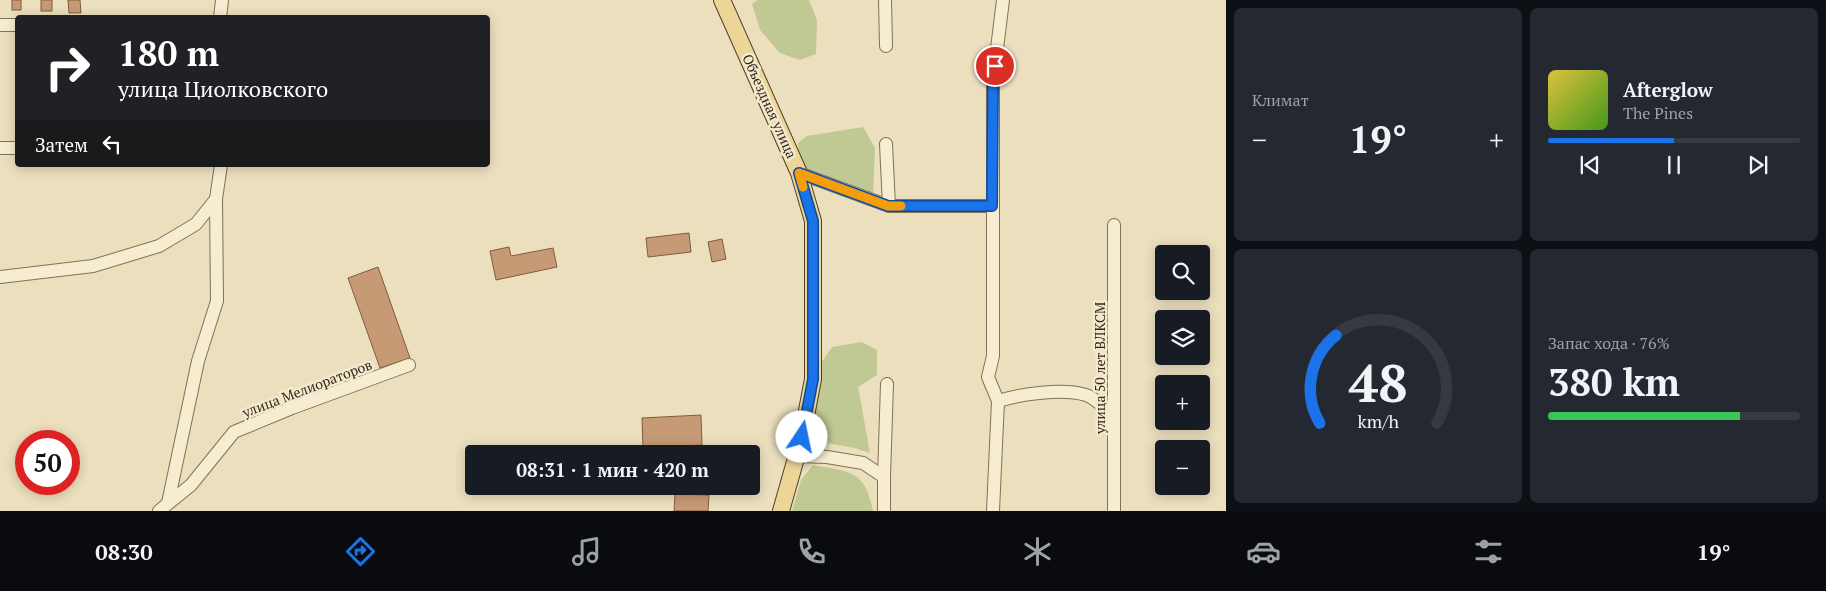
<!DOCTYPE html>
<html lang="ru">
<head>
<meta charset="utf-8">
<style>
	body { margin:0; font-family:"PT Serif",serif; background:#242831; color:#f1f3f6; height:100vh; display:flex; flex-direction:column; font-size:19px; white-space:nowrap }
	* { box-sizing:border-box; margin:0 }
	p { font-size:16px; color:#9ea1a6 }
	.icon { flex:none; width:28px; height:28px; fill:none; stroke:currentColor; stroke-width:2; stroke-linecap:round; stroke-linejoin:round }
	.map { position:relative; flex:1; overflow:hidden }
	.sheet { display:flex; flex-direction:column; gap:8px; padding:8px; background:#0d0f14; width:600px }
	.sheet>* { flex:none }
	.hud { position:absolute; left:15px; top:15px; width:475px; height:152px; border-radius:5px; box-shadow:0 2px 12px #0003; background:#202124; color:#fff; overflow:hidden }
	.tools { position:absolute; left:1155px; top:245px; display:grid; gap:10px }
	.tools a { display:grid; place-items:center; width:55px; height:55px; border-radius:5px; background:#171b24; box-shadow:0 2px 12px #0003; font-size:25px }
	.speed { position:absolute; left:15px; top:430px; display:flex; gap:10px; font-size:25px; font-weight:700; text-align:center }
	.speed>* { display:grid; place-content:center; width:65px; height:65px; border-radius:50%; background:#171b24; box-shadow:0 2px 12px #0003; line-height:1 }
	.speed .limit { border:8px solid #d22; background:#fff; color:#111 }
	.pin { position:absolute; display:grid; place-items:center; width:42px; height:42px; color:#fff; margin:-21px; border:2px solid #fff; border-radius:50%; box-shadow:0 1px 5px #0007 }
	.me { position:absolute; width:55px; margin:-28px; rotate:11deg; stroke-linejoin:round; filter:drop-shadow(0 0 4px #0008) }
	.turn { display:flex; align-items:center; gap:18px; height:105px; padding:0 20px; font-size:22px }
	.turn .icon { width:65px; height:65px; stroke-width:2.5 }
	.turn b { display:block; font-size:35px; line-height:42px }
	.then { display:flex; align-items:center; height:48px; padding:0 20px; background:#0003; gap:10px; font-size:19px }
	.big { font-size:38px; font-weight:600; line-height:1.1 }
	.sheet .widget { flex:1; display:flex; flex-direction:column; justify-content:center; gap:8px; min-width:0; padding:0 18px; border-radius:8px; background:#242831 }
	.sheet .dial { align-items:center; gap:0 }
	.dial svg { height:130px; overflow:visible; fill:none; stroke:#363941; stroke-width:7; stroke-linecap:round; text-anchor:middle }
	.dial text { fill:#f1f3f6; stroke:none }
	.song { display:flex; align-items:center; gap:15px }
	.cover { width:60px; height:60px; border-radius:8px; background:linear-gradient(135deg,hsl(50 70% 55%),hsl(100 70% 35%)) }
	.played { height:5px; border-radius:2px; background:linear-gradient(90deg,#1a73e8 50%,#363941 50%) }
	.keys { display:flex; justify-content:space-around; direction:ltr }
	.heat { display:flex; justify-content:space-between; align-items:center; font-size:28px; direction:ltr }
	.charge { height:8px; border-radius:4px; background:linear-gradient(90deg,#34c759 76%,#363941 0) }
	.sheet .tiles { flex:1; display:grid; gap:8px; grid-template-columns:repeat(2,1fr) }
	.trip { position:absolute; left:465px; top:445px; width:295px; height:50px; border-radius:5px; background:#171b24; box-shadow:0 2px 12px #0003; font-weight:600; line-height:50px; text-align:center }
	.tab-bar { display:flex; height:80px; justify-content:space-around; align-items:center; background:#090b0e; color:#9ea1a6 }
	.tab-bar .icon { width:35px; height:35px }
	.tab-bar .on { color:#1a73e8 }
	.tab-bar b { font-size:22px; color:#f1f3f6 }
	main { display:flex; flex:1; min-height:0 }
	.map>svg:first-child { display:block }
</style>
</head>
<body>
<main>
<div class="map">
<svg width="1226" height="511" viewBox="0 0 1226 511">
	<rect width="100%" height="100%" fill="#ebdfbe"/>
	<g fill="#c0c893">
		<polygon points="758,0 809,0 817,20 816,54 800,60 780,53 760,30 752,4"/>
		<polygon points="863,127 875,148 873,197 810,183 799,161 798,143 807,136"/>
		<polygon points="862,342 877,350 877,375 858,387 870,453 855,448 827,443 813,433 819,366 832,347"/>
		<path d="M813,465C850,472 865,470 873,511H792L801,480Z"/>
	</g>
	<g fill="#c79a76" stroke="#805b3f">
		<rect x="12" y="0" width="9" height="10"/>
		<rect x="41" y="0" width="11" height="11"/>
		<polygon points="68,0 80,0 81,13 69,13"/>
		<polygon points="689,233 691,252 648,257 646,238"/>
		<polygon points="722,239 726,259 712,262 708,242"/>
		<polygon points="509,247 511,256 553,248 557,267 496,280 490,251"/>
		<polygon points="378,267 410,358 380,368 348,278"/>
		<polygon points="701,415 702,445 643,448 642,418"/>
		<polygon points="675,494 709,495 708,511 674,511"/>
	</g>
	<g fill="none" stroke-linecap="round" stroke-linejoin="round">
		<g stroke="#827058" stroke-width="14">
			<g id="minor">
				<polyline points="885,0 886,46"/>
				<polyline points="220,18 222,0"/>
				<polyline points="0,25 18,25"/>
				<polyline points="886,144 889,206"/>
				<polyline points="0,148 18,148"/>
				<polyline points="799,173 889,206 992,206"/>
				<polyline points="0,277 93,266 159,246 196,224 216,199 221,165"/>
				<path d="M998,401C1021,394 1062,388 1086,395C1093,397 1100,404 1105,408L1109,425"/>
				<polyline points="797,456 827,457 863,463 884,477 884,511"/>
				<polyline points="884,477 887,384"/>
				<polyline points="168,503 198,361 217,301 216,199"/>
				<polyline points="159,511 191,485 234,432 292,408 409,365"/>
				<polyline points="993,511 998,401 988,377 993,356 993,81 1003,0"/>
				<polyline points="1114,511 1114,225"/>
			</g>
		</g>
		<g stroke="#4f3e2c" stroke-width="18">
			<polyline id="major" points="722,0 799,173 813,221 813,379 802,437 781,511"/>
		</g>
		<use href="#minor" stroke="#f6ecd0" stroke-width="12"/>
		<use href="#major" stroke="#edd597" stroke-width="16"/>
	</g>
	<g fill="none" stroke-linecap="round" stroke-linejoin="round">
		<g stroke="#114b97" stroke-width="12">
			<polyline id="route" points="802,437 813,379 813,221 799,173 888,206 992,206 993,81 995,66"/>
		</g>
		<use href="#route" stroke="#1a73e8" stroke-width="9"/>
		<polyline stroke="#f59e0b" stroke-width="9" points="803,187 799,173 888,206 901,206"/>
	</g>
	<g text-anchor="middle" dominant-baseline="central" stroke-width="5" stroke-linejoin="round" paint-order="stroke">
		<g font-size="14" fill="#32271c" stroke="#f3e9cd">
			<text transform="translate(770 106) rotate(66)">Объездная улица</text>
			<text transform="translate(1099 368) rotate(-90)">улица 50 лет ВЛКСМ</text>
			<text transform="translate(307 388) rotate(-21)">улица Мелиораторов</text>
		</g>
	</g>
</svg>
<div class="tools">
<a><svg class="icon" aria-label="search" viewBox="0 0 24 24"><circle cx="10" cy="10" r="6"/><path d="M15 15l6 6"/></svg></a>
<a><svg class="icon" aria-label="layers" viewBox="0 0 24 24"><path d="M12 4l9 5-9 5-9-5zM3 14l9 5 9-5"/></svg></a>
<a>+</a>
<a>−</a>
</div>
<div class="speed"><div class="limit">50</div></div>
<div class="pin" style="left:995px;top:66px;background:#d93025"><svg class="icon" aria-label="arrive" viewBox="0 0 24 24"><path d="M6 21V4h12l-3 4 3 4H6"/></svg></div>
<svg class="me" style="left:802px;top:437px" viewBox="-20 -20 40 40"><circle r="19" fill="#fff"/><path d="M0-13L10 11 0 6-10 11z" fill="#1a73e8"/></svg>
<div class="trip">08:31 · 1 мин · 420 m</div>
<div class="hud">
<div class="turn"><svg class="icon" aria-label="right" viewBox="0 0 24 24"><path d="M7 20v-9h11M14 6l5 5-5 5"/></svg><div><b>180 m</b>улица Циолковского</div></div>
<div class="then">Затем<svg class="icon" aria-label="left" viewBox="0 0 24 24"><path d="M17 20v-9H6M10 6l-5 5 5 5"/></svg></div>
</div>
</div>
<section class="sheet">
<div class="tiles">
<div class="widget"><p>Климат</p>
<div class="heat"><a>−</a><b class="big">19°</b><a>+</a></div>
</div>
<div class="widget">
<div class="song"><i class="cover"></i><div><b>Afterglow</b><p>The Pines</p></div></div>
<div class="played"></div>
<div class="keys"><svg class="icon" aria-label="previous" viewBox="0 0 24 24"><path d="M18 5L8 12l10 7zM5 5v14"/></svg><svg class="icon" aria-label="pause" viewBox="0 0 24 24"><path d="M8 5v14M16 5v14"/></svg><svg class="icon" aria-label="next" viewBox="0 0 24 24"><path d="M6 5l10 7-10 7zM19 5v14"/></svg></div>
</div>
<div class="widget dial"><svg viewBox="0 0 100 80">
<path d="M14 69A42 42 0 1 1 86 69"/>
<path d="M14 69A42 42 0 0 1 24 15" stroke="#1a73e8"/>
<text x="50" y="56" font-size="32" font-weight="700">48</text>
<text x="50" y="72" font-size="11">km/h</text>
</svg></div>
<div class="widget"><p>Запас хода · 76%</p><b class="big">380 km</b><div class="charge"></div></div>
</div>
</section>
</main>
<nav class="tab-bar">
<b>08:30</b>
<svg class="icon on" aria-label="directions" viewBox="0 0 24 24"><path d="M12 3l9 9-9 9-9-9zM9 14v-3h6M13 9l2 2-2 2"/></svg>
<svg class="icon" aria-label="music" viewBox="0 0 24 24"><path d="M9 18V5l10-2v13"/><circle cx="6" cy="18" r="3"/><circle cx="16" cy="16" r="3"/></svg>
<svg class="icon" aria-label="phone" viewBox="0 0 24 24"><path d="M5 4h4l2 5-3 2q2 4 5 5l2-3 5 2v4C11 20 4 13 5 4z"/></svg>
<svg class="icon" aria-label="climate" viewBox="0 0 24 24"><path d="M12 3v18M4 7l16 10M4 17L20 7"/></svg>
<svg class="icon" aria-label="car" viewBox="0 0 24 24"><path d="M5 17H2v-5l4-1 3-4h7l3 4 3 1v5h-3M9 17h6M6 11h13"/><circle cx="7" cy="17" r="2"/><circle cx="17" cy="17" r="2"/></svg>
<svg class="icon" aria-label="filters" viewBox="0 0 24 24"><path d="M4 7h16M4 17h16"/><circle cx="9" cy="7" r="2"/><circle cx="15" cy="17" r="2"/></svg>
<b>19°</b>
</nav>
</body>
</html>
